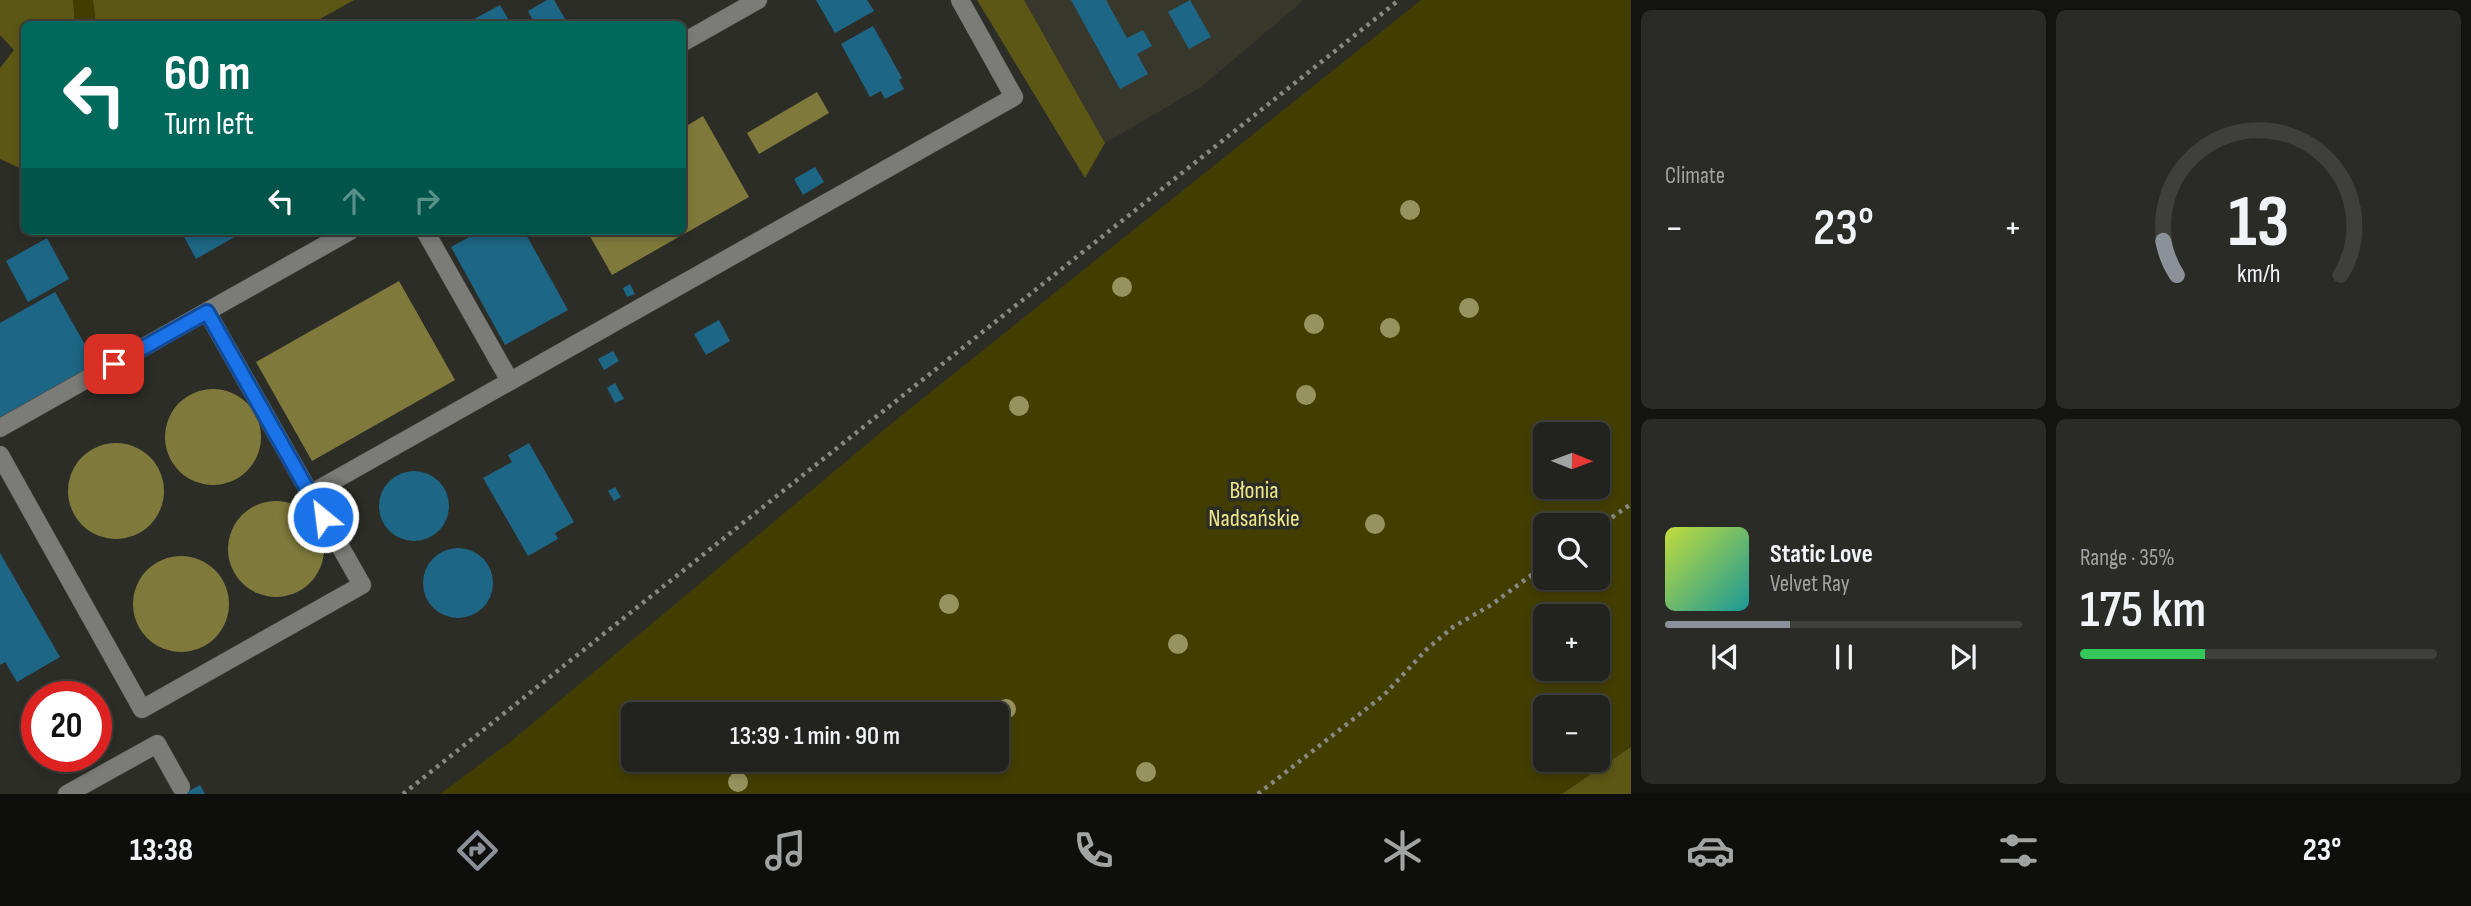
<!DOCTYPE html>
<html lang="en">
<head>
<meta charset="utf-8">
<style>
	body { margin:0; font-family:"Sofia Sans Condensed",sans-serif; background:#2a2a27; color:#f1f3f6; height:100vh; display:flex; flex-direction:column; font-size:26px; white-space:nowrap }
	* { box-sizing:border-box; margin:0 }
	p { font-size:23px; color:#a2a4a4 }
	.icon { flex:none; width:38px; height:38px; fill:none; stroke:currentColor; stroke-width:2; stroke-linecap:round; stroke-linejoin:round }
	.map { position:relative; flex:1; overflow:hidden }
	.drawer { display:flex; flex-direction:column; gap:10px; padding:10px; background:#131310; width:840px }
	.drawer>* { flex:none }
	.hud { position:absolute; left:21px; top:21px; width:665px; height:214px; border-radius:10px; box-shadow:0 4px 10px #0003,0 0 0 2px #3f3f3c; background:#00695c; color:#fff; overflow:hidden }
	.needle { width:46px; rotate:91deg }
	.buttons { position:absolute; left:1533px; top:422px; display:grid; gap:14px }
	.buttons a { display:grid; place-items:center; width:77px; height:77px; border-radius:10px; background:#22221e; box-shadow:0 4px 10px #0003,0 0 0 2px #3f3f3c; font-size:35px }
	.speed { position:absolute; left:21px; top:681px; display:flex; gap:14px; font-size:35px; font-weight:700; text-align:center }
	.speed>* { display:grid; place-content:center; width:91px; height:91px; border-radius:50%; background:#22221e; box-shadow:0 4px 10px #0003,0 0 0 2px #3f3f3c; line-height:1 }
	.speed .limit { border:10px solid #d22; background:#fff; color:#111 }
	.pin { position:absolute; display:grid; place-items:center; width:60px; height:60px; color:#fff; margin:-30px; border-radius:14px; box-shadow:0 4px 10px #0006 }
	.me { position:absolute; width:77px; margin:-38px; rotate:331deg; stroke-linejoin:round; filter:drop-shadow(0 0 5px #0008) }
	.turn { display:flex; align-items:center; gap:24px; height:147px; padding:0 28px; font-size:32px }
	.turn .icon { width:91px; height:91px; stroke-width:2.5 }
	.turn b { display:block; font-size:49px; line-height:60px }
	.lanes { display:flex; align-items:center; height:66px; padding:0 28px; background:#0003; justify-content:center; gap:35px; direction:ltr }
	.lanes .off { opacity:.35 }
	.big { font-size:52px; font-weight:600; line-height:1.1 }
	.drawer .widget { flex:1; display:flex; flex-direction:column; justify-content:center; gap:10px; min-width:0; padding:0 24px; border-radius:10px; background:#2a2a27 }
	.drawer .dial { align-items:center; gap:0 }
	.dial svg { height:182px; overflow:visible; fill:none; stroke:#3f3f3c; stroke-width:7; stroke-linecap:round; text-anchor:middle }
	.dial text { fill:#f1f3f6; stroke:none }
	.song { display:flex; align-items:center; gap:21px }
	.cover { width:84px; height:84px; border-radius:10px; background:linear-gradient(135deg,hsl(70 70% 55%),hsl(180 70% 35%)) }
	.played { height:7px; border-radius:4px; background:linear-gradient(90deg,#8c9099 35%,#3f3f3c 35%) }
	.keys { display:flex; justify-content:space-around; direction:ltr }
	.heat { display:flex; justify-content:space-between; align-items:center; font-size:38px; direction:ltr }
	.charge { height:10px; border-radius:5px; background:linear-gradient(90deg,#34c759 35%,#3f3f3c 0) }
	.drawer .tiles { flex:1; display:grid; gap:10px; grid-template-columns:repeat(2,1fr) }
	.trip { position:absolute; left:621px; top:702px; width:388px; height:70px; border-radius:10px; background:#22221e; box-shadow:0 4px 10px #0003,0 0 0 2px #3f3f3c; font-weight:600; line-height:70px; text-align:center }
	.dock { display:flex; height:112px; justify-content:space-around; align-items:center; background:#0e0e0c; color:#a2a4a4 }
	.dock .icon { width:49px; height:49px }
	.dock .selected { color:#8c9099 }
	.dock b { font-size:32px; color:#f1f3f6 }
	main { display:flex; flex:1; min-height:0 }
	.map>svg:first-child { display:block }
</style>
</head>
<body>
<main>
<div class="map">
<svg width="1631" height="794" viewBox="0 0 1631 794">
	<rect width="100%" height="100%" fill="#2d2d28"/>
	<polygon fill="#37372c" points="1024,0 1304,0 1201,87 1105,143"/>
	<g fill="#423e00" fill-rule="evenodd">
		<polygon points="73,0 93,0 96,24 75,24"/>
		<path d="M1421,0H1631V794H440L510,742L897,419ZM1545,434H1598V486H1545ZM1545,525H1598V578H1545ZM1545,616H1598V668H1545ZM1545,707H1598V760H1545ZM634,714H998V760H634Z"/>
	</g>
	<g fill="#5c5715">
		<polygon points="0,0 73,0 75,24 24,24 24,170 0,159 0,68 14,50 0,35"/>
		<polygon points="93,0 354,0 311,24 96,24"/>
		<polygon points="977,0 1024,0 1105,143 1085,178"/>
		<polygon points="1631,747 1631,794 1562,794"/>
	</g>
	<g fill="#7f7a3b">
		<polygon points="817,92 829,113 759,154 747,133"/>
		<polygon points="703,116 749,197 612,275 587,231 682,231 683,128"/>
		<polygon points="399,281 455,380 312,461 256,362"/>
		<circle cx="213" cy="437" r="48"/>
		<circle cx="116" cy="491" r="48"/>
		<circle cx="276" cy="549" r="48"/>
		<circle cx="181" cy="604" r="48"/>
	</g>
	<g fill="#1d6685">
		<polygon points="547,0 554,0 568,24 535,24 528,11"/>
		<polygon points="816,0 867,0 874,11 835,33"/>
		<polygon points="1071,0 1106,0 1127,38 1143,30 1152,46 1137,54 1148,74 1120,89"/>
		<polygon points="1190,0 1211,37 1189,49 1168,12"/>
		<polygon points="500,5 511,24 465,24"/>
		<polygon points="873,26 902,78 899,80 904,89 885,99 881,91 870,97 841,44"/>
		<polygon points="815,167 824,182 803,195 794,179"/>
		<polygon points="181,231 245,231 196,259"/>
		<polygon points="480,231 524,231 568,310 505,345 451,247"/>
		<polygon points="47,238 69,279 28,302 6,261"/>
		<polygon points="630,284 635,294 627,297 623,288"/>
		<polygon points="55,292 96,364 0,418 0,323"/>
		<polygon points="719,320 730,341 706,355 694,334"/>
		<polygon points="613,351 619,361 604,370 598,359"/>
		<polygon points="615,383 624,399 615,403 607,388"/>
		<polygon points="529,443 574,522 555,533 558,539 528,556 483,478 512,462 508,455"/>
		<circle cx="414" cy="506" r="35"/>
		<polygon points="615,487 621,497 614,501 608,491"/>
		<circle cx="458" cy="583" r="35"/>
		<polygon points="0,553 60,657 17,682 5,662 0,665"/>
		<polygon points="200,785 205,794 184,794"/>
	</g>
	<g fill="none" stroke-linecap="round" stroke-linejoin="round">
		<g stroke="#484843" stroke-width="19">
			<g id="minor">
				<polyline points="682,43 758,0"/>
				<polyline points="425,231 510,381"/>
				<polyline points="0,428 350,231"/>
				<polyline points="0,455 142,709 362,585 207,312"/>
				<polyline points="310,494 1014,97 960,0"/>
				<polyline points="67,794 157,744 181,787"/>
			</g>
		</g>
		<g stroke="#888884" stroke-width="4.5" stroke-dasharray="3.5 5" stroke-linecap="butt">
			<polyline points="1598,527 1631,504"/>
			<polyline points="403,794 1399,0"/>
			<polyline points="1258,794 1384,695 1427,649 1453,627 1491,605 1545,565"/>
		</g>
		<use href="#minor" stroke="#7b7b78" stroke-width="18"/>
	</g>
	<g fill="#97935e">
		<circle cx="1410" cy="210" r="10"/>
		<circle cx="1122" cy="287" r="10"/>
		<circle cx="1469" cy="308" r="10"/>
		<circle cx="1314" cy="324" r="10"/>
		<circle cx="1390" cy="328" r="10"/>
		<circle cx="1306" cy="395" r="10"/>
		<circle cx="1019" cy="406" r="10"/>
		<circle cx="1375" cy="524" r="10"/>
		<circle cx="949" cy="604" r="10"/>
		<circle cx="1178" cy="644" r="10"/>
		<circle cx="1006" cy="709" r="10"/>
		<circle cx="1146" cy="772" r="10"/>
		<circle cx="738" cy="782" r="10"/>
	</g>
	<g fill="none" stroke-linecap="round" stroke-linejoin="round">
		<g stroke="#114b97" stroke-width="18">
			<polyline id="route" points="114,364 207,312 323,517"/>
		</g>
		<use href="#route" stroke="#1a73e8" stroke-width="12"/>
	</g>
	<g text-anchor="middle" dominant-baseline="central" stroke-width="7" stroke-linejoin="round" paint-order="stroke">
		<g font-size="24" fill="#ede78a" stroke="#2d2d28">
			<text x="1254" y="490">Błonia<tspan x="1254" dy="28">Nadsańskie</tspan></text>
		</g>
	</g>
</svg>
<div class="buttons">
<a><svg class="needle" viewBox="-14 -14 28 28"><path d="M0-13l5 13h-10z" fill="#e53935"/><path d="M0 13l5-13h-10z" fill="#a2a4a4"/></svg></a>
<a><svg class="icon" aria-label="search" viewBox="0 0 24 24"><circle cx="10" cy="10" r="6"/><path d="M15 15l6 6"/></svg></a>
<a>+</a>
<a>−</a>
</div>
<div class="speed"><div class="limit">20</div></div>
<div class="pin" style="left:114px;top:364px;background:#d93025"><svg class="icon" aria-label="arrive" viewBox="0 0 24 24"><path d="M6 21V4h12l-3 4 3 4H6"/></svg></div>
<svg class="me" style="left:323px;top:517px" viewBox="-20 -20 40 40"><circle r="17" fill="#1a73e8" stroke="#fff" stroke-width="3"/><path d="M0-11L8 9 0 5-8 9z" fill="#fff"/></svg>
<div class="trip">13:39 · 1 min · 90 m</div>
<div class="hud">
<div class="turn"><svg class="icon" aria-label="left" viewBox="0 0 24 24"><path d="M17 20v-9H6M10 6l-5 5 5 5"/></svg><div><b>60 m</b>Turn left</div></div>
<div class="lanes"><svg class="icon" aria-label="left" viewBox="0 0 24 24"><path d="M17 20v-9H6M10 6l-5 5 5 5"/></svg><svg class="icon off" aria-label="ahead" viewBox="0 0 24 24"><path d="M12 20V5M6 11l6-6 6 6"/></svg><svg class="icon off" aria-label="right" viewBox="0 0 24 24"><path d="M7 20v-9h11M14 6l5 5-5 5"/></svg></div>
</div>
</div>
<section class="drawer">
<div class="tiles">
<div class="widget"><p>Climate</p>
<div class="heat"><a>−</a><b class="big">23°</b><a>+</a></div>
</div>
<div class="widget dial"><svg viewBox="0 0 100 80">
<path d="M14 69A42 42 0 1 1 86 69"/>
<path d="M14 69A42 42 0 0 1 8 54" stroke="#8c9099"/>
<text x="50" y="56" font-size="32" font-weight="700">13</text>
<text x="50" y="72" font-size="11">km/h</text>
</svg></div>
<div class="widget">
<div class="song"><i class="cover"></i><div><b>Static Love</b><p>Velvet Ray</p></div></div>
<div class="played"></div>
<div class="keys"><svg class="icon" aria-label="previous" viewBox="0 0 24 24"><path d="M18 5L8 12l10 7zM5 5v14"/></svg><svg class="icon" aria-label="pause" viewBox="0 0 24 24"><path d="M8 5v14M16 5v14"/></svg><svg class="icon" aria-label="next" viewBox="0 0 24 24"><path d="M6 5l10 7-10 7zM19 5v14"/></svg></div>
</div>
<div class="widget"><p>Range · 35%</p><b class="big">175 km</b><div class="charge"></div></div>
</div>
</section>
</main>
<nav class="dock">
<b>13:38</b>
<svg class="icon selected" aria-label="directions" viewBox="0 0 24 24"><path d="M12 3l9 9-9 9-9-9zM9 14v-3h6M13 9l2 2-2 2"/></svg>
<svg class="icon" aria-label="music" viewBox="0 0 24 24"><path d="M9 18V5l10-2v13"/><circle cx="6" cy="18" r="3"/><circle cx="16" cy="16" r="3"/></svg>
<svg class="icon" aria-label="phone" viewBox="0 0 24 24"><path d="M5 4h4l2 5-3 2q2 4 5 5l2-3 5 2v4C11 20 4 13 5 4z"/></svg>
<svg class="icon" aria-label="climate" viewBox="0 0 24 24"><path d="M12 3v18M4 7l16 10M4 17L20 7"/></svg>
<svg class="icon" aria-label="car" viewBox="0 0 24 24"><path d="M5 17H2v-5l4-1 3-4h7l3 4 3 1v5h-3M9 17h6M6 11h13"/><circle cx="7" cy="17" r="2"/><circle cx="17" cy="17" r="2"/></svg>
<svg class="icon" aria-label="filters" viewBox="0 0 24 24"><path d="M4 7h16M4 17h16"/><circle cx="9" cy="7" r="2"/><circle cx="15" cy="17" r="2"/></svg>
<b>23°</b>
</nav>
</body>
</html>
